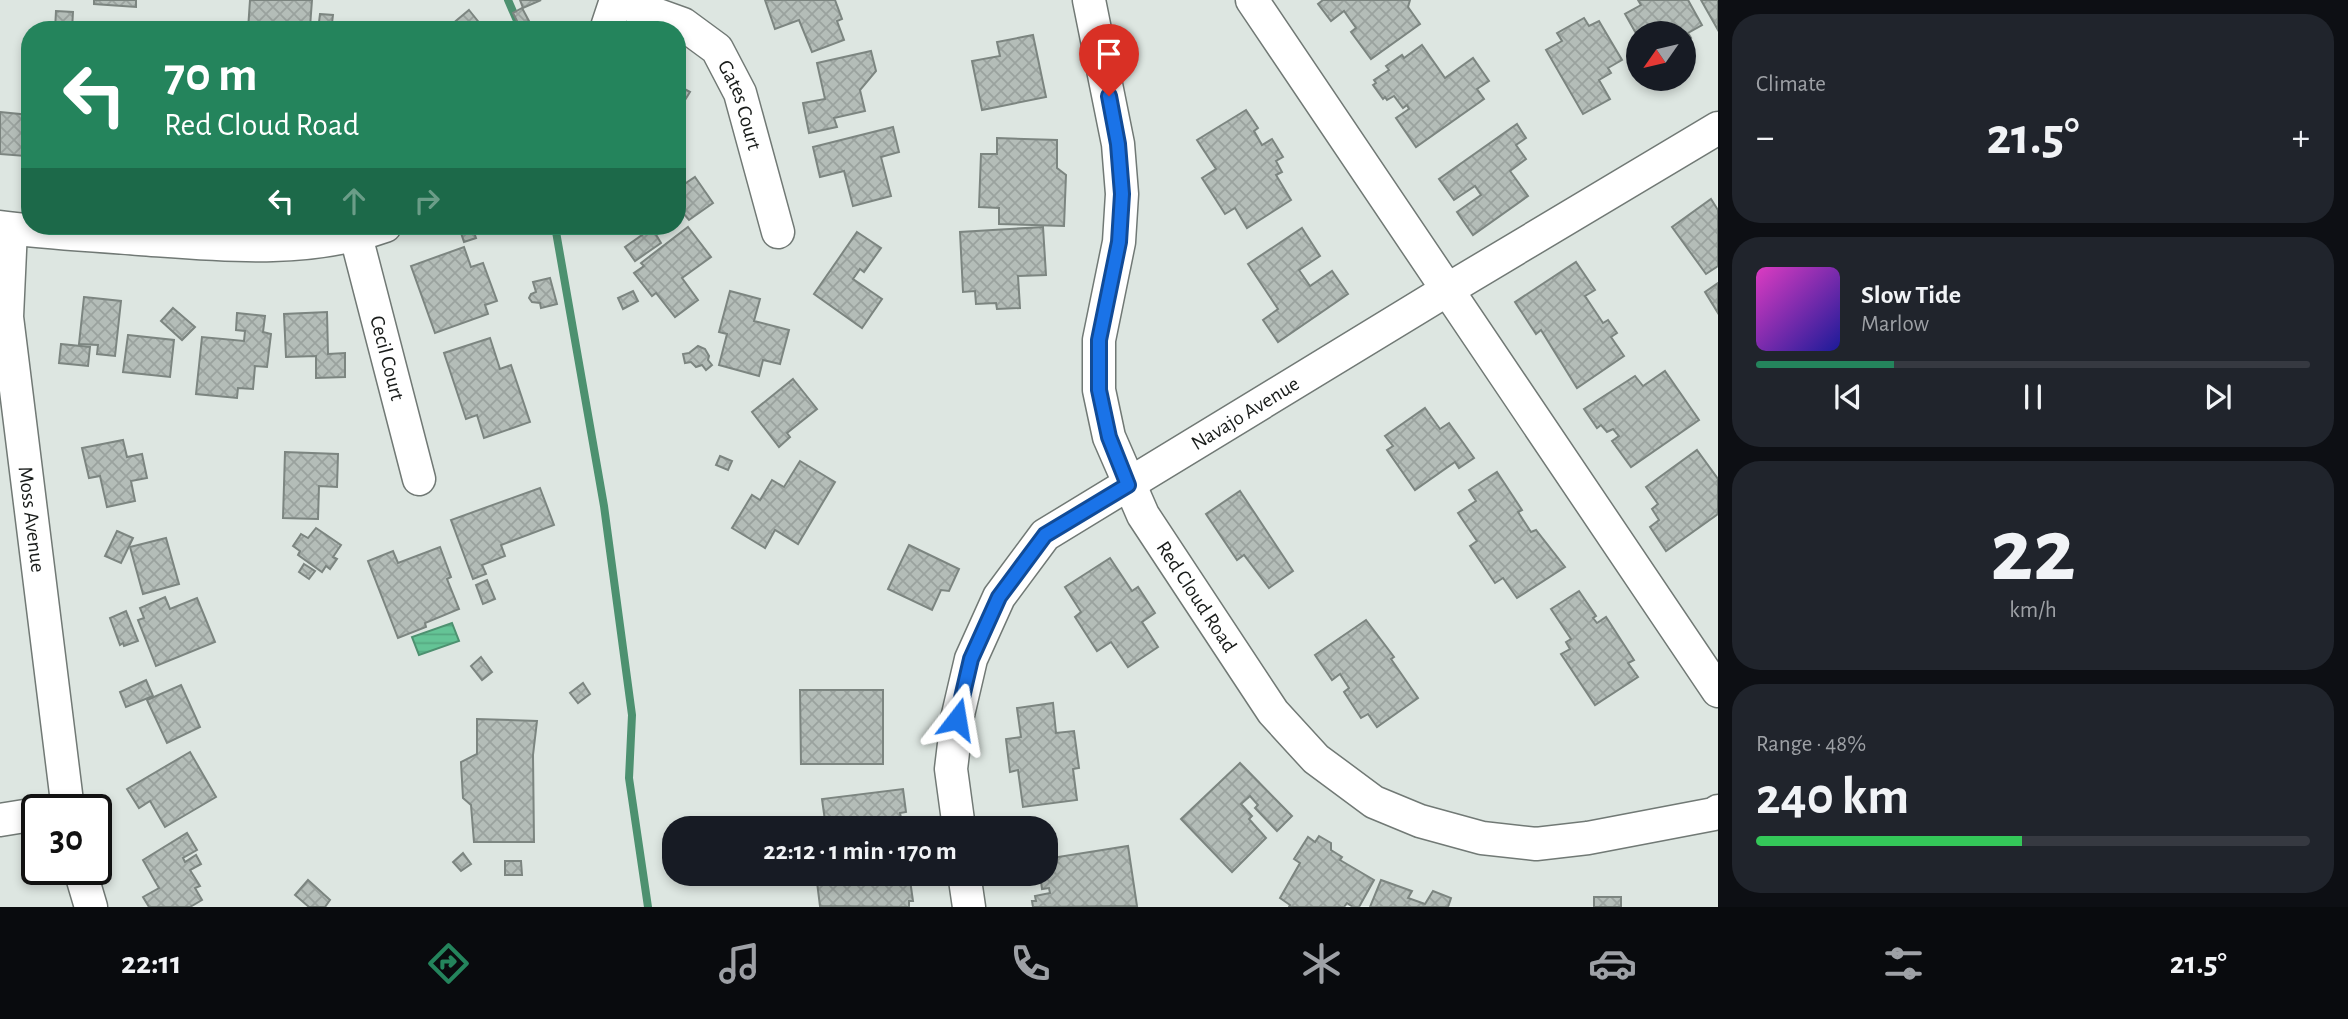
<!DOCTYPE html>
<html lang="en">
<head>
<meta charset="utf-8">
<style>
	body { margin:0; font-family:"Alegreya Sans",sans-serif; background:#20242c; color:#f1f3f6; height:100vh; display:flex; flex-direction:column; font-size:26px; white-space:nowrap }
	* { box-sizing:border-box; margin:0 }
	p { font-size:23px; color:#9ea1a6 }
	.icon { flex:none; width:38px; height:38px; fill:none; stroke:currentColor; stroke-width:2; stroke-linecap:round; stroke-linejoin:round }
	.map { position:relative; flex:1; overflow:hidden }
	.panel { display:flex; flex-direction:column; gap:14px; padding:14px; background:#0d0f14; width:630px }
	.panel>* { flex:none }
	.hud { position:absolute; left:21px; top:21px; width:665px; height:214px; border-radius:28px; box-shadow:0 4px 10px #0003; background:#24845c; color:#fff; overflow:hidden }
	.needle { width:46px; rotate:236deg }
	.buttons { position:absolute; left:1626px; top:21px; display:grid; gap:14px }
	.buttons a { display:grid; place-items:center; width:70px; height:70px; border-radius:50%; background:#171b24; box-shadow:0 4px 10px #0003; font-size:35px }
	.speed { position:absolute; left:21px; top:794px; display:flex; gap:14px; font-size:35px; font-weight:700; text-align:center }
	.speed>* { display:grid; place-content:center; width:91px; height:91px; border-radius:50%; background:#171b24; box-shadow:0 4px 10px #0003; line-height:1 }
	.speed .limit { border:4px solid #111; border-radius:10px; background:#fff; color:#111 }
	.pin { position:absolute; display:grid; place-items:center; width:60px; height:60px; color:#fff; margin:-72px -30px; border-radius:50% 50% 50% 0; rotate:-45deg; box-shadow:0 0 7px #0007 }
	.pin .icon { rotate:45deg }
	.me { position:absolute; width:77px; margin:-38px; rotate:14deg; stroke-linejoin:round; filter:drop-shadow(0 0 5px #0008) }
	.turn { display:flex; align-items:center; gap:24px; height:147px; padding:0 28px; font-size:32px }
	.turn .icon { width:91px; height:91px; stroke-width:2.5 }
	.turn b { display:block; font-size:49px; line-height:60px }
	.lanes { display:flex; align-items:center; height:66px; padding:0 28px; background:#0003; justify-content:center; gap:35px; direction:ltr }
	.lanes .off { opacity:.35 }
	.big { font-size:52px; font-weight:700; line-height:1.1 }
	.panel .widget { flex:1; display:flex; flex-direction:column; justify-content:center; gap:10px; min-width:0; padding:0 24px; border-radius:28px; background:#20242c }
	.panel .dial { align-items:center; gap:0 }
	.dial b { font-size:91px; line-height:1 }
	.song { display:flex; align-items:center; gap:21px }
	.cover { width:84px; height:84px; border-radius:10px; background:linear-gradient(135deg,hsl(310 70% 55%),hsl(240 70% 35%)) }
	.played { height:7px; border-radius:4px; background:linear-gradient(90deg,#24845c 25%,#363941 25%) }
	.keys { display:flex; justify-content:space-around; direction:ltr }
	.heat { display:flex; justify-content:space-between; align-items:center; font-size:38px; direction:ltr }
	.charge { height:10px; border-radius:5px; background:linear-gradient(90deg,#34c759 48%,#363941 0) }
	.trip { position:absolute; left:662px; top:816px; width:396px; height:70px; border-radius:28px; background:#171b24; box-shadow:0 4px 10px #0003; font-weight:700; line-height:70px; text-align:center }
	.tabs { display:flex; height:112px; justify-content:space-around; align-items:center; background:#090b0e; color:#9ea1a6 }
	.tabs .icon { width:49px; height:49px }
	.tabs .selected { color:#24845c }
	.tabs b { font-size:32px; color:#f1f3f6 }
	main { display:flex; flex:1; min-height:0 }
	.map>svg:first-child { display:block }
</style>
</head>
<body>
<main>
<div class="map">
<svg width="1718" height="907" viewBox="0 0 1718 907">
	<defs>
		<pattern id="water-rules" width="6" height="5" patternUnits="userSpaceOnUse" patternTransform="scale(1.75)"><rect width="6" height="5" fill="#64c496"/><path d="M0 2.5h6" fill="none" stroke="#56a881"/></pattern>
		<pattern id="building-cross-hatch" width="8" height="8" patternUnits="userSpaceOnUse" patternTransform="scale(1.75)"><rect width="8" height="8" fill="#b4bdb8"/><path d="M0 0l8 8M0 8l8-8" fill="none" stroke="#9aa29e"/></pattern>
	</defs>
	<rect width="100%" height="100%" fill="#dde6e1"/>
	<polygon fill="url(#water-rules)" stroke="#4d9170" stroke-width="2" points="452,623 459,641 419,655 412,637"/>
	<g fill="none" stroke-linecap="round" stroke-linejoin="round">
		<g stroke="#4d9170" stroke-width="8">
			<polyline points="508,0 521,30"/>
			<polyline points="555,226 604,506 632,715 629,778 648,907"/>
		</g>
	</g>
	<g fill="url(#building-cross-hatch)" stroke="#7c8580" stroke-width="2">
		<polygon points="94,0 136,0 136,7 94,4"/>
		<polygon points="250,0 312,0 310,27 277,24 277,30 248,30"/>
		<polygon points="520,0 541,0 523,8"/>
		<polygon points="765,0 835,0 842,19 837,21 844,40 812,52 799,20 775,29"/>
		<polygon points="1323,0 1410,0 1408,7 1420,24 1371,59 1351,32 1356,28 1344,11 1331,21 1318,4"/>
		<polygon points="1638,0 1688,0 1702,25 1688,33 1691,38 1684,42 1684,33 1638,33 1638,37 1625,14 1641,5"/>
		<polygon points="1701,0 1718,0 1718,30"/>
		<polygon points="522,8 529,21 519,25 513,13"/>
		<polygon points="469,10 485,30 445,30"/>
		<polygon points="56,11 73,12 72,30 55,30"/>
		<polygon points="320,14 333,15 332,23 319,22"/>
		<polygon points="1584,18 1589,26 1599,21 1622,60 1608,68 1611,73 1599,80 1610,99 1583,114 1546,50 1562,41 1557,33"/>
		<polygon points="1033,35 1046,97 982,110 972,61 1000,56 997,42"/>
		<polygon points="1422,45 1445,78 1473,58 1489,81 1477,89 1484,99 1416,147 1396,118 1409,109 1407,105 1403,108 1394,96 1387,100 1385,97 1383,99 1373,85 1376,83 1374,80 1389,70 1386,66 1402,55 1404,58"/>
		<polygon points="871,51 876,71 860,90 865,111 834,118 837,127 809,133 803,103 825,99 817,63"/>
		<polygon points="677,85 690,92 677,113"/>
		<polygon points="1246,110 1258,128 1254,131 1262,145 1272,139 1283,157 1276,161 1282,172 1276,175 1291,200 1247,228 1235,208 1225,214 1202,178 1216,169 1197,140"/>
		<polygon points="0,112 30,115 30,145 26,144 25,156 0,154"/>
		<polygon points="1517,124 1526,138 1516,145 1526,159 1510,171 1528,196 1473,235 1457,212 1481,195 1475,186 1454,200 1439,179"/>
		<polygon points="893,127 899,152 881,157 891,196 853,206 844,171 820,177 813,147"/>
		<polygon points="997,138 1057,140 1057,168 1066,175 1064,226 999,224 999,208 979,207 981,154 997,154"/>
		<polygon points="695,177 713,203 689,220 683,213 677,218 677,189"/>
		<polygon points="1711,199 1718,210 1718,266 1706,274 1672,227"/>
		<polygon points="472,226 476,238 464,242 460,230"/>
		<polygon points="688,227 711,257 682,278 698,300 675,317 656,293 652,296 634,273 644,266 641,263"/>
		<polygon points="1043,227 1046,275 1018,276 1020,308 997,309 996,303 976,304 975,291 963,292 960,232"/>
		<polygon points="652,228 661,243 635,261 625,247"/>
		<polygon points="1302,228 1320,256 1299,270 1310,286 1332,271 1348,294 1278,342 1263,320 1278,309 1248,264"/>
		<polygon points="857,232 881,248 864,272 860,269 853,279 882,299 862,328 814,294"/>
		<polygon points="464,247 471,267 483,263 497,301 485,305 488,314 435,333 411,266"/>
		<polygon points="1576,262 1595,290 1585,296 1603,323 1608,320 1617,333 1611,337 1624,356 1577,388 1541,330 1536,334 1515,302"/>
		<polygon points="550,278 557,304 541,308 540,303 532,302 529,298 531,294 536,292 533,282"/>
		<polygon points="1718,283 1718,313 1705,292"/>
		<polygon points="633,291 638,301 623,309 618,298"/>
		<polygon points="730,291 760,299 754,321 789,330 780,364 763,360 759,376 719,365 727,334 719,332"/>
		<polygon points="84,297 121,301 115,356 97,354 98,345 79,344"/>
		<polygon points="173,308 195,327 182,340 161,321"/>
		<polygon points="327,312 328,354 345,353 345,377 316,378 316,356 286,357 284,314"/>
		<polygon points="237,313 265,316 263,332 271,334 267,367 255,366 253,389 238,388 237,398 196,394 202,337 244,341 245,331 236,330"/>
		<polygon points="128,335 174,340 170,377 123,372"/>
		<polygon points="490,338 500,369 511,365 530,422 484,438 477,415 466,419 444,353"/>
		<polygon points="61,344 90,347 88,366 59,363"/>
		<polygon points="698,346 705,349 709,356 708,360 712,365 706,370 702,365 696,367 691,362 685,363 683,354 689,353"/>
		<polygon points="1665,371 1699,420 1631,467 1612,441 1619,436 1613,429 1607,432 1601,425 1597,428 1584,409 1635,376 1643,386"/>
		<polygon points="793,379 817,409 787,433 790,437 779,447 752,412"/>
		<polygon points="1425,408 1440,429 1449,423 1474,458 1459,468 1455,462 1415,490 1387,450 1393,446 1385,436"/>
		<polygon points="123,440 127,457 142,454 147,478 131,481 135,501 107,507 100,476 89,478 82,448"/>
		<polygon points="1697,450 1718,479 1718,514 1666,551 1650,527 1659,520 1652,509 1658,504 1646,487"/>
		<polygon points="285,452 338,454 337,487 319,486 318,519 283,518"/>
		<polygon points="720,456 732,461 728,470 716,465"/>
		<polygon points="800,461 835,482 798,544 775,530 765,548 732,528 752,495 760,500 772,480 784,487"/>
		<polygon points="1497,472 1522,510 1518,512 1531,532 1536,530 1565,567 1517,598 1503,578 1495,583 1470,546 1477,541 1458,513 1476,501 1469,490"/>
		<polygon points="540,488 554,525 501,545 505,556 482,565 486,574 473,579 451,520"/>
		<polygon points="1240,491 1293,571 1269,588 1244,555 1237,560 1206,514"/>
		<polygon points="316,528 341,545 333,557 337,559 330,569 326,566 322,572 298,555 300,551 293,546 301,534 308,538"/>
		<polygon points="117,531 133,538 121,563 105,556"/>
		<polygon points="166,538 179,584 143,594 130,547"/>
		<polygon points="909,545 959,569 949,591 941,590 932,610 888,589"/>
		<polygon points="440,547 451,577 447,579 459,609 425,623 426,627 398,638 368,561 393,551 398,563"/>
		<polygon points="1110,558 1132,591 1138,587 1155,613 1142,622 1158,647 1128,667 1111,642 1097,651 1075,617 1081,612 1065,587"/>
		<polygon points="304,564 315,571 309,579 299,572"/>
		<polygon points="487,580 495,599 483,604 476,585"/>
		<polygon points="1579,591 1596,616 1593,618 1597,623 1606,617 1634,660 1628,663 1638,677 1595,705 1561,654 1570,649 1566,642 1571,639 1551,609"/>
		<polygon points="165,597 170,609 197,598 215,642 156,666 138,620 144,618 140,608"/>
		<polygon points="126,611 138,641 124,646 123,643 120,645 110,618"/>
		<polygon points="1366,620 1394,657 1391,659 1418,698 1377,727 1368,714 1361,718 1344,692 1349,688 1340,674 1332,680 1315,655"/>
		<polygon points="481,657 492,672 482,680 471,666"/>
		<polygon points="146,680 153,696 126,707 120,692"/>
		<polygon points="583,683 590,694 578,703 570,693"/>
		<polygon points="181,685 200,727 167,743 147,700"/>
		<polygon points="800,690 883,690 883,764 801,764"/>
		<polygon points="1053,703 1056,733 1074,731 1079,768 1073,769 1077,800 1023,807 1018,770 1010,772 1006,739 1021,737 1017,708"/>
		<polygon points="477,719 537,721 533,755 534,842 474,842 471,805 463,798 461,762 477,754"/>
		<polygon points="190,752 216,797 165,827 150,801 139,808 127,789"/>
		<polygon points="1240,763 1292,816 1277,831 1255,808 1258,805 1250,796 1241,804 1252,816 1249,819 1266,838 1232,872 1181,819"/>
		<polygon points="903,789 906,812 900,813 903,828 826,828 822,799"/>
		<polygon points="187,833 197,850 183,858 185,862 196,855 201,864 190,870 200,886 195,888 202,900 190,907 149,907 143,897 159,888 143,860"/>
		<polygon points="1319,836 1331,843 1331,850 1342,857 1340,860 1374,880 1359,907 1353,907 1347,903 1344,907 1289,907 1290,905 1280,898 1300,863 1294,859 1308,837 1315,842"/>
		<polygon points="1128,846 1137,906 1033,907 1032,901 1036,901 1035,896 1050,893 1049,888 1042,889 1040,873 1045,873 1045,859"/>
		<polygon points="463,853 471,864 461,871 453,862"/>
		<polygon points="505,861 521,861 522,875 505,875"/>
		<polygon points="880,873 909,873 913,901 909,901 909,907 820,906 817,882"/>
		<polygon points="308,880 330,900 325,907 309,907 295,895"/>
		<polygon points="1381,880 1412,891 1408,898 1425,904 1433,891 1451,898 1448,907 1370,907"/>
		<rect x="1594" y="897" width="27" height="10"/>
	</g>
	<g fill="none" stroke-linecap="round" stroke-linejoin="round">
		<g stroke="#717975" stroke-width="35">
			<g id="street">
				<path id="s1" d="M1089,0L1118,144L1122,194L1119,242L1099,340V390L1109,437L1143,515L1273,712L1316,759L1374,802L1420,821L1482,838L1536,844L1588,838L1714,814L1718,811"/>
				<polyline points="1252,0 1718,691"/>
				<path id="s2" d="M606,30L616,0L683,24L717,49L740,93L778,232"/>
				<path d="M0,227C46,233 93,235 140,239C222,245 306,254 385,226"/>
				<path id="s3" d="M11,229L7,317L68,810"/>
				<path id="s4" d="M356,236L419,479"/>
				<polyline points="0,820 37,814"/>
				<path id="s5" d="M959,828L951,769L957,719L971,659L999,597L1045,535L1447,290L1718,128"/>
				<polyline points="80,870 91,907"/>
				<polyline points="964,873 969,907"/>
			</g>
		</g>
		<use href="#street" stroke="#fff" stroke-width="32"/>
	</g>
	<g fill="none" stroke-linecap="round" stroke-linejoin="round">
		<g stroke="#114b97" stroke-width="18">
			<polyline id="route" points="957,719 971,659 999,597 1045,535 1128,485 1109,437 1099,390 1099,340 1119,242 1122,194 1118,144 1109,96"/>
		</g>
		<use href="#route" stroke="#1a73e8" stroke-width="12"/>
	</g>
	<g text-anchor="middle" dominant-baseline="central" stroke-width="5" stroke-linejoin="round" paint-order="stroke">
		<g font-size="21" fill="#181b19" stroke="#eaf3ee">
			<text stroke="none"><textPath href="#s2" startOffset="206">Gates Court</textPath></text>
			<text stroke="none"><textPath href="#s4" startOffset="126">Cecil Court</textPath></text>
			<text stroke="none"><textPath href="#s5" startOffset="551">Navajo Avenue</textPath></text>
			<text stroke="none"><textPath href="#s3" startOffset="292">Moss Avenue</textPath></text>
			<text stroke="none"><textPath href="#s1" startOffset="626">Red Cloud Road</textPath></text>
		</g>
	</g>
</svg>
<div class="buttons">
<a><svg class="needle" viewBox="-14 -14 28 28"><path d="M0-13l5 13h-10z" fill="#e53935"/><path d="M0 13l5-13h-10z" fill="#9ea1a6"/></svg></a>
</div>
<div class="speed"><div class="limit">30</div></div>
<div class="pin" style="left:1109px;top:96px;background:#d93025"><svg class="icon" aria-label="arrive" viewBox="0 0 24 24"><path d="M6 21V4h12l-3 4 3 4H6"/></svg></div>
<svg class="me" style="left:957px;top:719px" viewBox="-20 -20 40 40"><path d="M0-17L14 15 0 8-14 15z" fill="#1a73e8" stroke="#fff" stroke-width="4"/></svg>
<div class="trip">22:12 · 1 min · 170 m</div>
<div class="hud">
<div class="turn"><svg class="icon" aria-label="left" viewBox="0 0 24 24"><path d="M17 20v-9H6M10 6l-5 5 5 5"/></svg><div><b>70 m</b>Red Cloud Road</div></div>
<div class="lanes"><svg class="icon" aria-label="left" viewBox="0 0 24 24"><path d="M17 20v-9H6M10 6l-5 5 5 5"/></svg><svg class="icon off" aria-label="ahead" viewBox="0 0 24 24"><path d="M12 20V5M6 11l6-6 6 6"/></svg><svg class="icon off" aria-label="right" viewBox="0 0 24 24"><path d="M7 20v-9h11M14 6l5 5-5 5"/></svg></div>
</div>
</div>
<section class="panel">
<div class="widget"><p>Climate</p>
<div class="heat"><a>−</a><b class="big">21.5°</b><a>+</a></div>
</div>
<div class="widget">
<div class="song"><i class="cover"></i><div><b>Slow Tide</b><p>Marlow</p></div></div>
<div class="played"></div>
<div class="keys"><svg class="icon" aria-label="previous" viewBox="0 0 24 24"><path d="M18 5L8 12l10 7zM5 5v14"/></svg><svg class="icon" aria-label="pause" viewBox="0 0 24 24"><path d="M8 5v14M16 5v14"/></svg><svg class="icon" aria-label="next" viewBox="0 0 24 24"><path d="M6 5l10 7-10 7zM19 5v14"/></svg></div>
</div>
<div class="widget dial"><b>22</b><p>km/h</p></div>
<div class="widget"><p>Range · 48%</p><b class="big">240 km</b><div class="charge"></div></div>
</section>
</main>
<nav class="tabs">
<b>22:11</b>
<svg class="icon selected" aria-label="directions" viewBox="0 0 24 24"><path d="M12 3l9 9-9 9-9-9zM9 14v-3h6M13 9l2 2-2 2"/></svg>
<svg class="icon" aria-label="music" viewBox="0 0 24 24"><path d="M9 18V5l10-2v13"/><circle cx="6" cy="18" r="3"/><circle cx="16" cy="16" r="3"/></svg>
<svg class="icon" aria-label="phone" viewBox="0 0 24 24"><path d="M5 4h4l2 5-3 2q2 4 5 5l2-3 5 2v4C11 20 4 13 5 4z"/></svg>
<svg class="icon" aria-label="climate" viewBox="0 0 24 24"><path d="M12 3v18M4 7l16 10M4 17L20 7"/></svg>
<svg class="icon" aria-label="car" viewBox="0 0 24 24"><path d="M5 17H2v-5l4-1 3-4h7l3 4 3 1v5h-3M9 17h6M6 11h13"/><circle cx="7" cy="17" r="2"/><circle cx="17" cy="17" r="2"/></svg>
<svg class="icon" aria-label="filters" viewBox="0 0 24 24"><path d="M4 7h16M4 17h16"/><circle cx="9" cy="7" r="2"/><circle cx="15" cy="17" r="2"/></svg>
<b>21.5°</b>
</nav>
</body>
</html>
